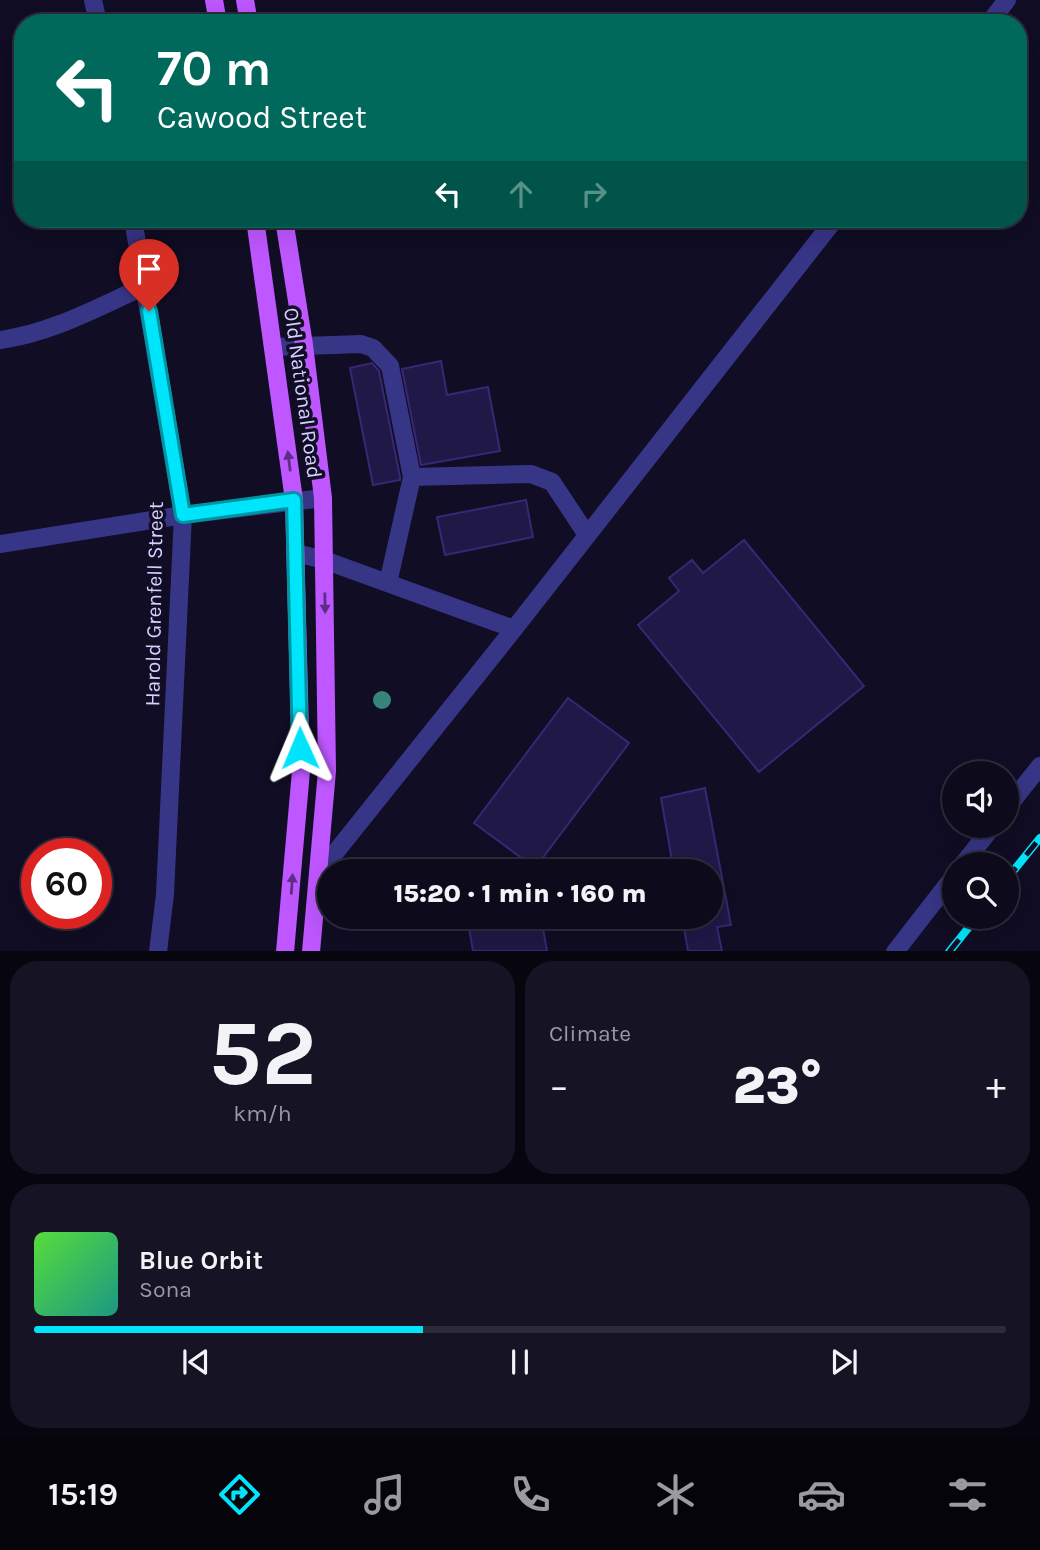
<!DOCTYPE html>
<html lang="en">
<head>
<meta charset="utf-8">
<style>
	body { margin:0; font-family:Karla,sans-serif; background:#151324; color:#f1f3f6; height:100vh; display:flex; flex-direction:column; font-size:26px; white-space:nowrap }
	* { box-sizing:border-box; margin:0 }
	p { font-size:23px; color:#9a9aa3 }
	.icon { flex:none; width:38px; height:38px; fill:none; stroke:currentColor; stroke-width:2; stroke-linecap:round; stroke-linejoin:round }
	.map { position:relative; height:951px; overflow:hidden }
	.details { display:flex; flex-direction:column; gap:10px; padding:10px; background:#07060f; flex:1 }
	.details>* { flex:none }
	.hud { position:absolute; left:14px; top:14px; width:1013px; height:214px; border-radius:28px; box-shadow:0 7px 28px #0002,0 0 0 2px #2c2b3a; background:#00695c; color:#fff; overflow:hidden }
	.buttons { position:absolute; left:942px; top:761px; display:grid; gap:14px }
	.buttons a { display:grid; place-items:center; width:77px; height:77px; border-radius:50%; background:#0c0a1b; box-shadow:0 7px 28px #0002,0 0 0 2px #2c2b3a; font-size:35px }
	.speed { position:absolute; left:21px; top:838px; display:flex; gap:14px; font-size:35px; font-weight:700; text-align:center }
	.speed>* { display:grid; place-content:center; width:91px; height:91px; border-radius:50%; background:#0c0a1b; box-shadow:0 7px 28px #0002,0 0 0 2px #2c2b3a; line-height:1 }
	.speed .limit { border:10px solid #d22; background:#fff; color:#111 }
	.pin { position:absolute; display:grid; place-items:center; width:60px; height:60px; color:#fff; margin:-72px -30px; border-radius:50% 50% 50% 0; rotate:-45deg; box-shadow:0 0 7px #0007 }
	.pin .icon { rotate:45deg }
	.me { position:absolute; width:77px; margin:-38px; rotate:359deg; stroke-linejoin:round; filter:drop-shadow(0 0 5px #0008) }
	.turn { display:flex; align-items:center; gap:24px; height:147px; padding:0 28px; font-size:32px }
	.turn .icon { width:91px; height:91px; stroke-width:2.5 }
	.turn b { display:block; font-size:49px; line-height:60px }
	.lanes { display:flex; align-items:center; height:66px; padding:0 28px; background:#0003; justify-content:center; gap:35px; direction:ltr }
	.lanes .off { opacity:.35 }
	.big { font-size:52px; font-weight:800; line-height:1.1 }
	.details .tile { flex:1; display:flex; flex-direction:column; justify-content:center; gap:10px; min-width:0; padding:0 24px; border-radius:28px; background:#151324 }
	.details .dial { align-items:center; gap:0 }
	.dial b { font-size:91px; line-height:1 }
	.song { display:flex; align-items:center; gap:21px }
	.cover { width:84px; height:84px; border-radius:10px; background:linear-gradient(135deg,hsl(110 70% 55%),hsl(170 70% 35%)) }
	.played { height:7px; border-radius:4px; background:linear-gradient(90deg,#00e5fb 40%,#2c2b3a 40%) }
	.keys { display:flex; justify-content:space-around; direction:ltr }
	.heat { display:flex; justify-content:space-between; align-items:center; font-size:38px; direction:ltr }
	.details .tiles { flex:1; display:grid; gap:10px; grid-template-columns:1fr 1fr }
	.tile:last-child { grid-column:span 2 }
	.trip { position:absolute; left:317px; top:859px; width:406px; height:70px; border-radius:35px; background:#0c0a1b; box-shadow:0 7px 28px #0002,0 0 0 2px #2c2b3a; font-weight:800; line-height:70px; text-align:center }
	.tab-bar { display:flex; height:112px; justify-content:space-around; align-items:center; background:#05040b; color:#9a9aa3 }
	.tab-bar .icon { width:49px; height:49px }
	.tab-bar .selected { color:#00e5fb }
	.tab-bar b { font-size:32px; color:#f1f3f6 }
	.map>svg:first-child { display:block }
</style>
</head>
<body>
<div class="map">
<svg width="1040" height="952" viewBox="0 0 1040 952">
	<rect width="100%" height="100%" fill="#100d24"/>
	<g fill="#201846" stroke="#362874" stroke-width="2">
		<polygon points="441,361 447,395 488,387 500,451 421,465 402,369"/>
		<polygon points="372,363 379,371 400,477 400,480 373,485 350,368"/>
		<polygon points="526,500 533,537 445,555 437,517"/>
		<polygon points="744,540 864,686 759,772 638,625 679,591 669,578 692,560 703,573"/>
		<polygon points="568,698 629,743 535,868 474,823"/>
		<polygon points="705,788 731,925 717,927 722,951 688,951 682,917 710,917 710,872 674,872 661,798"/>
		<polygon points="467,917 541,917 547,951 473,951"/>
	</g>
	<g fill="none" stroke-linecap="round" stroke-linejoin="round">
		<g stroke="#373586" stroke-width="18">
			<polyline points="93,0 98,23"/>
			<polyline points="989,23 1007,0"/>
			<polyline points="133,219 183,515 165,894 158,952"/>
			<path d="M0,340C52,333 98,307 145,286"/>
			<polyline points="274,347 361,344 373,348 390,366 412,477 388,583"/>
			<polyline points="412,477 531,474 552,482 587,535"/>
			<polyline points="0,544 183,515 323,498"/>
			<polyline points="296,553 324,560 514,629"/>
			<polyline points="1006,809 1040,766"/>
			<polyline points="963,864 993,826"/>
			<polyline points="319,873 514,629 835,219"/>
			<polyline points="895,952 954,876"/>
		</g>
		<g stroke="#be57ff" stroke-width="18">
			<polyline points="214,0 218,23"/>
			<polyline points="245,0 249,23"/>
			<polyline points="255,219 294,500 301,771 285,952"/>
			<polyline points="284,219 304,345 323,498 327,771 311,952"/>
		</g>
		<g stroke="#00e5fb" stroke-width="8">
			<g id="rail">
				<polyline points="1006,880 1040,838"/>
				<polyline points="949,952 977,917"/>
			</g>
		</g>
		<use href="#rail" stroke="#100d24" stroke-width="5" stroke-dasharray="16" stroke-linecap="butt"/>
	</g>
	<circle fill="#35857a" cx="382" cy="700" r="9"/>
	<defs><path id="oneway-solid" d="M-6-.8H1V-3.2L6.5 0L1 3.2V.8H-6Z" transform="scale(1.75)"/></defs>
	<g fill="#5e2e87">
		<use href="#oneway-solid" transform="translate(289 461) rotate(-97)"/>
		<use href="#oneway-solid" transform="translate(325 603) rotate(89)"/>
		<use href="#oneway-solid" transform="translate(292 884) rotate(-86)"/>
	</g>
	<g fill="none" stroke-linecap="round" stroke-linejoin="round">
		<g stroke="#0095a3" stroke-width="18">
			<polyline id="route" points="149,311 183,515 294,500 300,748"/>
		</g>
		<use href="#route" stroke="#00e5fb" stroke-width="12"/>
	</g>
	<g text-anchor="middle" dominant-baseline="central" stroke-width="7" stroke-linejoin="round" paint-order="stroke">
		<g font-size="21" fill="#d5d0ff" stroke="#100d24">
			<text transform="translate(303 393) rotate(82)">Old National Road</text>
			<text transform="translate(154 604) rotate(-89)">Harold Grenfell Street</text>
		</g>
	</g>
</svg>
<div class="buttons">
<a><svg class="icon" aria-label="sound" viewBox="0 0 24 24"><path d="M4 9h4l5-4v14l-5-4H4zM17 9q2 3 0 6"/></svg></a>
<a><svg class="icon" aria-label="search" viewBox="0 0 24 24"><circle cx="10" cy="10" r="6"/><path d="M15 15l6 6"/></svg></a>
</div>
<div class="speed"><div class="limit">60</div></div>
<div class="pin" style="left:149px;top:311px;background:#d93025"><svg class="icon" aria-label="arrive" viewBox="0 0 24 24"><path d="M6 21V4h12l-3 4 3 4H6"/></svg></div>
<svg class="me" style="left:300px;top:748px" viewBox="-20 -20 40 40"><path d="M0-17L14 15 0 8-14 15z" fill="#00e5fb" stroke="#fff" stroke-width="4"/></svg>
<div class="trip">15:20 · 1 min · 160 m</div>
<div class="hud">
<div class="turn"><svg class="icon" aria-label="left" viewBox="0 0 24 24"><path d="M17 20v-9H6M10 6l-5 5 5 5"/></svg><div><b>70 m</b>Cawood Street</div></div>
<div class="lanes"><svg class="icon" aria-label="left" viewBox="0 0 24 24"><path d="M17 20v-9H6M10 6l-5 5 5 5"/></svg><svg class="icon off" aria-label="ahead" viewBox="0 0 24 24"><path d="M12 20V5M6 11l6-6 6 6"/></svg><svg class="icon off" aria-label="right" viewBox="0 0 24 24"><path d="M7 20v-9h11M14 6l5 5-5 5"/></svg></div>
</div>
</div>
<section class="details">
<div class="tiles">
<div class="tile dial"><b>52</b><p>km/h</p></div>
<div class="tile"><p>Climate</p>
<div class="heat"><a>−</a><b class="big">23°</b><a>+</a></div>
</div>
<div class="tile">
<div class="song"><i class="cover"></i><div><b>Blue Orbit</b><p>Sona</p></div></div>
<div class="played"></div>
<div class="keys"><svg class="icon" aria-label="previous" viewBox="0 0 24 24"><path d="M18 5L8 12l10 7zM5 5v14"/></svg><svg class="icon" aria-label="pause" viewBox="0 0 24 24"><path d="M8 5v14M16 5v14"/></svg><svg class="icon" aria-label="next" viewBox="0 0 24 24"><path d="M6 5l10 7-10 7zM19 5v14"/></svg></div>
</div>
</div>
</section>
<nav class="tab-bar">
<b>15:19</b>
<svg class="icon selected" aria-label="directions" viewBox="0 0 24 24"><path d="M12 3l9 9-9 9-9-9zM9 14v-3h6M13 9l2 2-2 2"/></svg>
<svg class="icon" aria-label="music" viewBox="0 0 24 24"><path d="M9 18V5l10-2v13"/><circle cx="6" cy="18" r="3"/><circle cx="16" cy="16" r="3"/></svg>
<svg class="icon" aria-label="phone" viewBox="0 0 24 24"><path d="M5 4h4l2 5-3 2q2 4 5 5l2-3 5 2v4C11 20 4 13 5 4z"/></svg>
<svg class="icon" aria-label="climate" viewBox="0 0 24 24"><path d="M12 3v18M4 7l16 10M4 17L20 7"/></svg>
<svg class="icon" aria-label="car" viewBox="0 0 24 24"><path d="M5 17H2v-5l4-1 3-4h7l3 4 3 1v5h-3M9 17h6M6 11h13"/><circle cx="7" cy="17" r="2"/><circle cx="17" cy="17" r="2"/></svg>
<svg class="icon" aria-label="filters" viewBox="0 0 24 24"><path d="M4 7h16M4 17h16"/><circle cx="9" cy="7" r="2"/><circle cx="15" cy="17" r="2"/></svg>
</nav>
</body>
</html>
